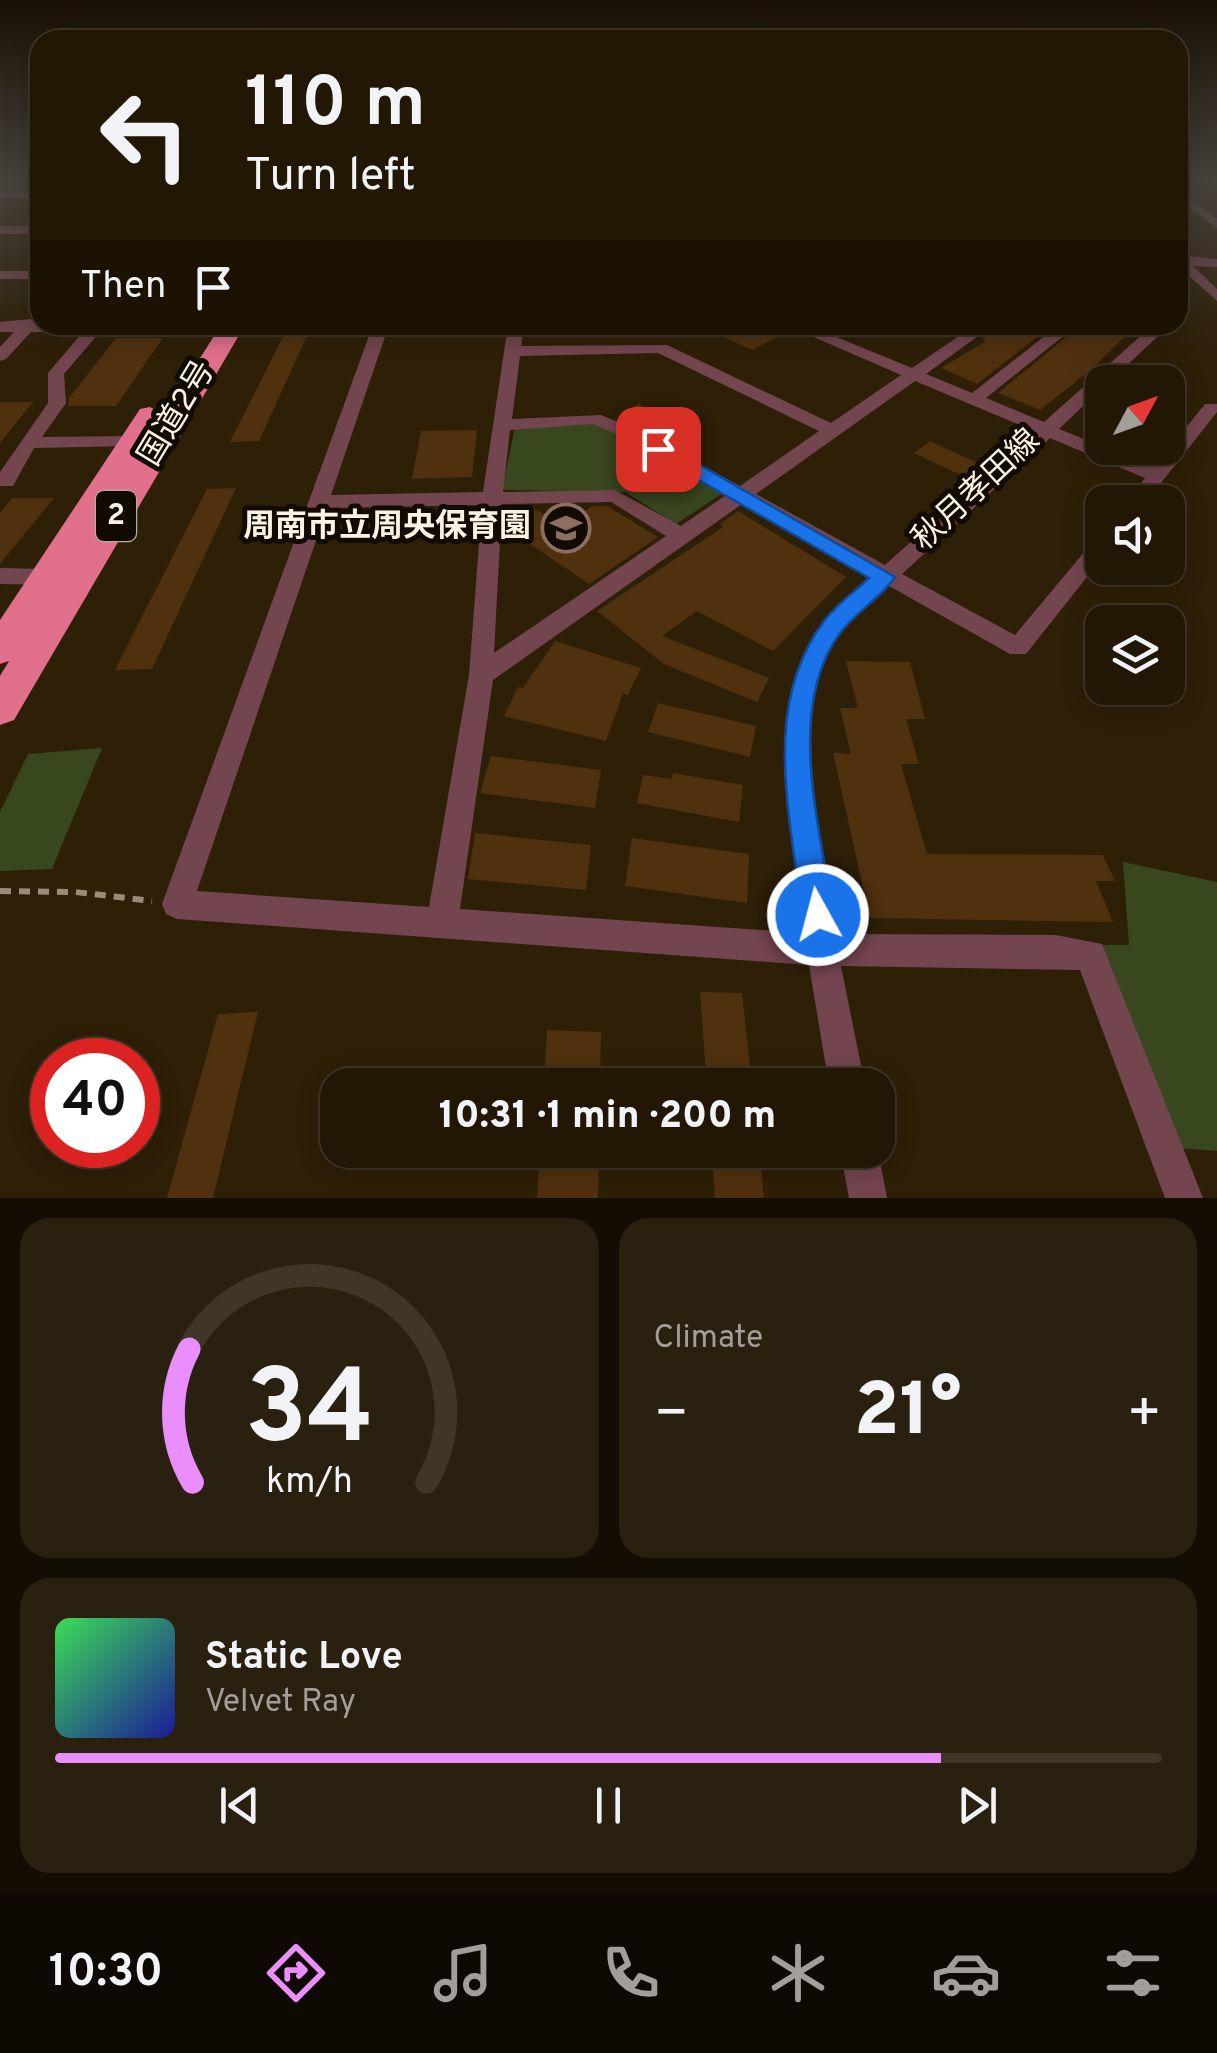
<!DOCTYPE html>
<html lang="en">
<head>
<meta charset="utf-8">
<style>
	body { margin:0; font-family:Overpass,"Noto Sans JP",sans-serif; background:#2a200f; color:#f1f3f6; height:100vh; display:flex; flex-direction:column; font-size:38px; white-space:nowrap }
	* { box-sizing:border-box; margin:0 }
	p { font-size:32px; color:#a29f9a }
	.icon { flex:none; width:55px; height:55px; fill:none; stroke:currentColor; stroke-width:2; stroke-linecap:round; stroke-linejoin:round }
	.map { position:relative; height:1198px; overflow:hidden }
	.drawer { display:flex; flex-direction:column; gap:20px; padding:20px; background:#130d03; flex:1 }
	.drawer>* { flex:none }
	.top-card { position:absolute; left:30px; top:30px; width:1158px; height:305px; border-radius:30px; box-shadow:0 5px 25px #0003,0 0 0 2px #3f3627; background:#221705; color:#f1f3f6; overflow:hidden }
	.needle { width:65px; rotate:49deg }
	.buttons { position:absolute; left:1085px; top:365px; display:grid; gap:20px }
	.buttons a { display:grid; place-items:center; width:100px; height:100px; border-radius:20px; background:#221705; box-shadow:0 5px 25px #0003,0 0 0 2px #3f3627; font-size:50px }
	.speed { position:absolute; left:30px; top:1038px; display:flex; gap:20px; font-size:50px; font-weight:700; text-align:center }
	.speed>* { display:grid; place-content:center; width:130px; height:130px; border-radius:50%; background:#221705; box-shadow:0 5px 25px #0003,0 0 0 2px #3f3627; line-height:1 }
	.speed .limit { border:15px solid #d22; background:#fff; color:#111 }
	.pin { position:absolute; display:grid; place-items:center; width:85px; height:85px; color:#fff; margin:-42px; border-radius:20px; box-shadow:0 5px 15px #0006 }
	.me { position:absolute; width:110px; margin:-55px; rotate:353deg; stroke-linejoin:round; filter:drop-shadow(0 0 8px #0008) }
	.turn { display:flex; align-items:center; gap:35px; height:210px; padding:0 50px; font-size:45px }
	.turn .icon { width:130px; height:130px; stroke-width:2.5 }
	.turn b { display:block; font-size:70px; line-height:85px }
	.then { display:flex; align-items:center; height:95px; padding:0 50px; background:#0003; gap:20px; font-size:38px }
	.big { font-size:75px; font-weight:800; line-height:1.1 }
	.drawer .tile { flex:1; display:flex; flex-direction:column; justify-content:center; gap:15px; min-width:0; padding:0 35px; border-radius:30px; background:#2a200f }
	.drawer .dial { align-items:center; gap:0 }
	.dial svg { height:260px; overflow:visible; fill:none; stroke:#3f3627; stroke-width:7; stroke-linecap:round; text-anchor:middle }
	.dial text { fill:#f1f3f6; stroke:none }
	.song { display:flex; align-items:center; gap:30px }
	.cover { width:120px; height:120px; border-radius:15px; background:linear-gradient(135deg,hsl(130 70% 55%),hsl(240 70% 35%)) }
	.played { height:10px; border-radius:5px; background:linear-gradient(90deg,#ea8dfd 80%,#3f3627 80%) }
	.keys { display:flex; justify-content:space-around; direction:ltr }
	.heat { display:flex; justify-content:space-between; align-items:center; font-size:55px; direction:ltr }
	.drawer .tiles { flex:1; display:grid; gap:20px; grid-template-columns:1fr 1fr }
	.tile:last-child { grid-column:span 2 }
	.trip { position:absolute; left:320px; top:1068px; width:575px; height:100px; border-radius:30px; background:#221705; box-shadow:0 5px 25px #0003,0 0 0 2px #3f3627; font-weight:800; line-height:100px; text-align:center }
	.tab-bar { display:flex; height:160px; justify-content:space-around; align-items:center; background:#0e0902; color:#a29f9a }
	.tab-bar .icon { width:70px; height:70px }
	.tab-bar .selected { color:#ea8dfd }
	.tab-bar b { font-size:45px; color:#f1f3f6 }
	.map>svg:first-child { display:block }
</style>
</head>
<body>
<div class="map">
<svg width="1217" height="1198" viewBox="0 0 1217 1198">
	<rect width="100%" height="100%" fill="#2e1f07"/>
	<g fill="#39471f">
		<polygon points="591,423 617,433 723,493 676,524 625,492 502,490 515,427"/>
		<polygon points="102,748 52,869 0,871 0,812 28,754"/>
		<polygon points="1123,862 1217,882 1217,1151 1177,1148 1095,945 1129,945"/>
	</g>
	<g fill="#50310e">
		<polygon points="289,325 312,325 259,441 230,442"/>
		<polygon points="747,325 759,325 781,335 752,350 724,337"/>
		<polygon points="1002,325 1046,330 977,384 941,368 986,341 982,339"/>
		<polygon points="1081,325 1136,325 1093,368 1040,410 998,393"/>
		<polygon points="116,338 163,338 116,406 68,406 69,398"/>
		<polygon points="0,402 33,402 0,443"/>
		<polygon points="639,404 675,424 657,434 621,413"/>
		<polygon points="477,430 472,477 412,479 421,431"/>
		<polygon points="930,441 984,466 969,479 914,453"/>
		<polygon points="236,488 152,669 115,670 207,489"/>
		<polygon points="12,498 54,498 0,564 0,513"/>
		<polygon points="593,506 607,506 658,537 589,584 505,527 530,507 564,524"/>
		<polygon points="738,511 846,577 773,651 697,611 662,636 769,678 757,702 664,664 597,611 723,527 720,524"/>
		<polygon points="555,641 641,668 628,695 623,693 606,741 504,716 518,687 523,688"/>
		<polygon points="846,661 910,662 925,719 906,719 919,764 901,764 927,854 1103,855 1115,881 1096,881 1113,922 870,918 833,753 851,754 840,708 858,708"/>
		<polygon points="658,703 756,726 750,757 648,732"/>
		<polygon points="491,756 601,770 595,808 480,793"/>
		<polygon points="673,773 743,785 739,822 637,803 643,775 672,779"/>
		<polygon points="475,833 591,845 586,890 468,879"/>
		<polygon points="632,838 749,854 747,903 625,886"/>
		<polygon points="700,992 742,993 752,1085 707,1085"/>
		<polygon points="258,1012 213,1198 167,1198 218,1014"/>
		<polygon points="547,1030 601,1032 600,1085 544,1085"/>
		<polygon points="540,1150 599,1150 598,1198 537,1198"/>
		<polygon points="712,1150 759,1150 764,1198 715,1198"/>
	</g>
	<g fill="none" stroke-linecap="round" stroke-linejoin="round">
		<polyline stroke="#998d79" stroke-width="6" stroke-dasharray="11 8" stroke-linecap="butt" points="0,891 75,892 152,901"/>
		<g fill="#73454f" fill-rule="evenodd">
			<rect x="0" y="190" width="40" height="8"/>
			<polygon points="1178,191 1217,218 1217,228 1178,200"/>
			<rect x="0" y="226" width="40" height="8"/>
			<polygon points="1178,255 1217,259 1217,267 1193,266 1217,289 1217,301 1178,266"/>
			<rect x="0" y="271" width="40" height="8"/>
			<polygon points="30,319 40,325 207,325 213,329 205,334 99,333 64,374 66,403 42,437 133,436 142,441 133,446 34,448 13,486 0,486 0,472 48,403 48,373 83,332 31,332 6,359 0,361 0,347 14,332 0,332 0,322"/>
			<path d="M373,325H389L331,495L483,492L508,325H524L521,346L667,345L831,423L901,375L786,325H807L912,368L975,325H993L926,374L972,393L1059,325H1077L986,398L1044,422L1153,325H1170L1109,382H1102V388L1059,429L1154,467L1205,404H1217V412L1146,502H1126L1145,478L1050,438L902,574L1015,635L1095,539L1102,537V558L1026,654H1010L889,586C865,609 838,630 824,661C793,725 826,863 836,934L1056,935L1102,944L1203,1198H1165L1080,970L841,966L865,1085H829L809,965L177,919L166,914L162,904ZM658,353L819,431L740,486L638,430L601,415L512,419L520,356ZM915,381L1034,431L885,565L756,494ZM593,424L626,438L726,495L681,526L615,490L503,492L510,430ZM611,502L666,536L494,653L502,504ZM742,504L872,577C857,590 839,603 826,618C757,699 794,835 804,933L460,909L493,680ZM482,505L469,675L429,907L197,891L327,508Z"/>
			<polygon points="0,568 46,569 57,577 46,585 0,584"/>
			<polygon points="840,1150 878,1150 887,1198 849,1198"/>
		</g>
		<polygon fill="#e1708d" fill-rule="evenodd" points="221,325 245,325 14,720 0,725 0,676 9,661 0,664 0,620 140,409 150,407 164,415 135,461"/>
	</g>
	<linearGradient id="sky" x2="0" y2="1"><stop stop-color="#191104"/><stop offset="0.52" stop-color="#46423c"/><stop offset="1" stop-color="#46423c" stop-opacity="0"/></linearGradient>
	<rect width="1217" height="349" fill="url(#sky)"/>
	<path fill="#1a73e8" stroke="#114b97" stroke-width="2.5" d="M652,445H665L895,577C881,598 857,611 841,632C784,707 821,829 833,915L829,925L818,930L806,925L802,915C791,816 760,707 824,621C836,605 854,592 869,578L652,453Z"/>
	<defs>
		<g id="school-ring" transform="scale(2.5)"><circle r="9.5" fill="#110b03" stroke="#8d6e63" stroke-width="1.5"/><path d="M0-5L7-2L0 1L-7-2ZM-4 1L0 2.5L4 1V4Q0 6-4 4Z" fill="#8d6e63"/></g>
	</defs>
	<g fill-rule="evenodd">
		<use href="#school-ring" x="566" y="528"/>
	</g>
	<g text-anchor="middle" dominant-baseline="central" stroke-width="10" stroke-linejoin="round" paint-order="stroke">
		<rect fill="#110b03" stroke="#b6ada0" stroke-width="2.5" x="96" y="491" width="40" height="50" rx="8"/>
		<g font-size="30" font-weight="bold" fill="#fcf2e3">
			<text x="116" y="516">2</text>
		</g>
		<g font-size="32" fill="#fcf2e3" stroke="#110b03">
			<text transform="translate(178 414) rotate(-59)">国道2号</text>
			<text transform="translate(977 491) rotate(-43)">秋月孝田線</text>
		</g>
		<g font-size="32" font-weight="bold" fill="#fcf2e3" stroke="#110b03" text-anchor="end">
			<text x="531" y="528">周南市立周央保育園</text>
		</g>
	</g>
</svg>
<div class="buttons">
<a><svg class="needle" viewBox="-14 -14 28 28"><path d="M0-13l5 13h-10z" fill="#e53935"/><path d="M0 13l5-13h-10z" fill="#a29f9a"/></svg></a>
<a><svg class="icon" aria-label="sound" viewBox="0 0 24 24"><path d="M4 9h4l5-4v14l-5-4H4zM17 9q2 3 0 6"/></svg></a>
<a><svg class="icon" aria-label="layers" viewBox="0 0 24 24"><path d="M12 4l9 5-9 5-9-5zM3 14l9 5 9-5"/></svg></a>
</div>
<div class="speed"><div class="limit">40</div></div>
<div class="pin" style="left:658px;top:449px;background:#d93025"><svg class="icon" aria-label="arrive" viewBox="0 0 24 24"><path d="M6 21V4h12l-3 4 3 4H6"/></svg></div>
<svg class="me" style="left:818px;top:915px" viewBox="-20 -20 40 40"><circle r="17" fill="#1a73e8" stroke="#fff" stroke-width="3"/><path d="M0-11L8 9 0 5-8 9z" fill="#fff"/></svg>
<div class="trip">10:31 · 1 min · 200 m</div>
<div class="top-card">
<div class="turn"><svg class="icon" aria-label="left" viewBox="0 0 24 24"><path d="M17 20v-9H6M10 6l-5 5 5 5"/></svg><div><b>110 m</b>Turn left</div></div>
<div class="then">Then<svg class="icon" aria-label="arrive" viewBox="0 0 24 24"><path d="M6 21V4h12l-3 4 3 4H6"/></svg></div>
</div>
</div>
<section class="drawer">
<div class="tiles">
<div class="tile dial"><svg viewBox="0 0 100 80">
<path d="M14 69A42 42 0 1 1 86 69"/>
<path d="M14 69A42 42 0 0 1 13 28" stroke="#ea8dfd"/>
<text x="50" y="56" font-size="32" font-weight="700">34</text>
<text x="50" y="72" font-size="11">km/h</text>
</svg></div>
<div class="tile"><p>Climate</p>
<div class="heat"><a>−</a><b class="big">21°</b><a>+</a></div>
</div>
<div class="tile">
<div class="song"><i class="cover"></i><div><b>Static Love</b><p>Velvet Ray</p></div></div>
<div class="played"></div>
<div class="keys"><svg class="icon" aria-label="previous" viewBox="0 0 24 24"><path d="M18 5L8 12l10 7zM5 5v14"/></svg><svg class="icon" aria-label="pause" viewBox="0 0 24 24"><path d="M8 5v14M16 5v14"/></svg><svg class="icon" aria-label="next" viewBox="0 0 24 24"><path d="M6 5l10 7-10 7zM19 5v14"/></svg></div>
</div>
</div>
</section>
<nav class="tab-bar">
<b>10:30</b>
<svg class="icon selected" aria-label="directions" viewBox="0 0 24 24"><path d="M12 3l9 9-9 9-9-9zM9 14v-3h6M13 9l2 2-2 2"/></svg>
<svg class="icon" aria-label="music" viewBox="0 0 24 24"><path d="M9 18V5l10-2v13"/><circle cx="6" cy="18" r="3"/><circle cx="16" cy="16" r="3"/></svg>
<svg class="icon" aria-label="phone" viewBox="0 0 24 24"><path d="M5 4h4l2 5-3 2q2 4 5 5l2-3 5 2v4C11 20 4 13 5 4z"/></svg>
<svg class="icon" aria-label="climate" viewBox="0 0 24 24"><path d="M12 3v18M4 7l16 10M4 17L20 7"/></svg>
<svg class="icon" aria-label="car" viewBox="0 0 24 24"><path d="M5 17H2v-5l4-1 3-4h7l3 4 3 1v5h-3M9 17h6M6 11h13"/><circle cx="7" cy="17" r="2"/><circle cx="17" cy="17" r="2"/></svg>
<svg class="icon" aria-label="filters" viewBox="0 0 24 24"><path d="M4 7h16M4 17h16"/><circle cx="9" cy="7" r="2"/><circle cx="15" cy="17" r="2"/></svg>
</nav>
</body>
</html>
